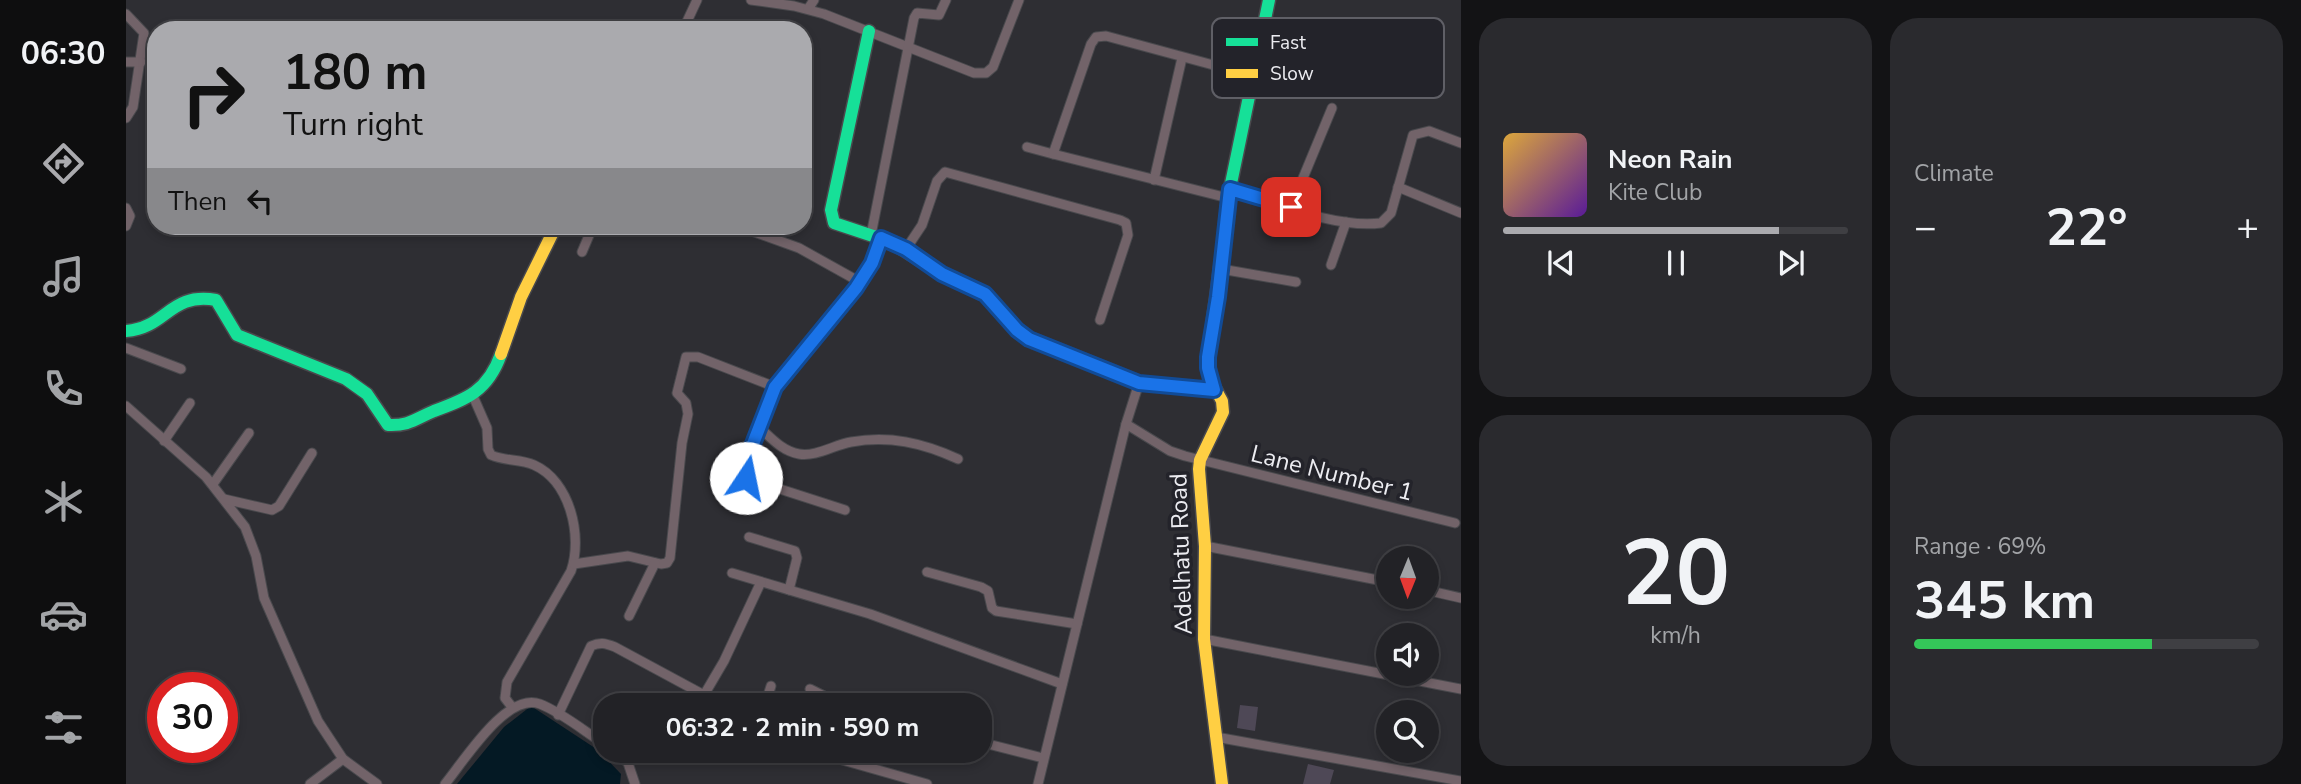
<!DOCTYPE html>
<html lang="en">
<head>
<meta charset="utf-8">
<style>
	body { margin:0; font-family:"Nunito Sans",sans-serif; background:#2a2a2e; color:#f1f3f6; height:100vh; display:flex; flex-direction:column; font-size:26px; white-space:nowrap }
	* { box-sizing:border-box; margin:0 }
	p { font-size:23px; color:#a2a4a7 }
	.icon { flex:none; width:38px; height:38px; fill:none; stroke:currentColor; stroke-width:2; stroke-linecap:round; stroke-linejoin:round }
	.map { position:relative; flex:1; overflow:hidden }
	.details { display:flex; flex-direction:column; gap:18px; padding:18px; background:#131315; width:840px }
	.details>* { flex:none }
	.hud { position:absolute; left:21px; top:21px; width:665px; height:214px; border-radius:28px; box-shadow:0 4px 10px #0003,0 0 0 2px #3f3f43; background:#aaaaae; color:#111; overflow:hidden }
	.needle { width:46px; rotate:181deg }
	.tools { position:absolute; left:1250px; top:546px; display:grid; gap:14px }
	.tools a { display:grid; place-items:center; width:63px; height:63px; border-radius:50%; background:#222226; box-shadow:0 4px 10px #0003,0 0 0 2px #3f3f43; font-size:35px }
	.speed { position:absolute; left:21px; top:672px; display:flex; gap:14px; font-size:35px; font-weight:700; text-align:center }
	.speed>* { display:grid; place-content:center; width:91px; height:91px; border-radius:50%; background:#222226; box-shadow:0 4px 10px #0003,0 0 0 2px #3f3f43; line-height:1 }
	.speed .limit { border:10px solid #d22; background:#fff; color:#111 }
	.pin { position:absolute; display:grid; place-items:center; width:60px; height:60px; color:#fff; margin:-30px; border-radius:14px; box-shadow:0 4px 10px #0006 }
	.me { position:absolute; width:77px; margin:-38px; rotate:11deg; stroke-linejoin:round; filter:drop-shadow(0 0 5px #0008) }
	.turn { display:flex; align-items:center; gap:24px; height:147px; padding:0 21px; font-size:32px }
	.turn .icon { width:91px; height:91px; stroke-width:2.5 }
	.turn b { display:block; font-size:49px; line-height:60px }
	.then { display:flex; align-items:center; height:66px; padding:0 21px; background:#0003; gap:14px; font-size:26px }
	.big { font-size:52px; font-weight:700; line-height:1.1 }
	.details .tile { flex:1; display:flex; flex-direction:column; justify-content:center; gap:10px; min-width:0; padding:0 24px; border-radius:28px; background:#2a2a2e }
	.details .dial { align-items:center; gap:0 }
	.dial b { font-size:91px; line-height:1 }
	.song { display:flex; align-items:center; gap:21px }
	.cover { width:84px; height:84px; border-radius:10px; background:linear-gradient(135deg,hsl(40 70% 55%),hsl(270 70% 35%)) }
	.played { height:7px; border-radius:4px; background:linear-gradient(90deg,#aaaaae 80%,#3f3f43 80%) }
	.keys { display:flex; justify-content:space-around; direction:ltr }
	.heat { display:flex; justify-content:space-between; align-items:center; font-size:38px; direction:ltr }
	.charge { height:10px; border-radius:5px; background:linear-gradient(90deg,#34c759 69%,#3f3f43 0) }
	.details .tiles { flex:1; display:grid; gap:18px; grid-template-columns:repeat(2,1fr) }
	.trip { position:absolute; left:467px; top:693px; width:399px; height:70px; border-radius:28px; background:#222226; box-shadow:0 4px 10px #0003,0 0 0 2px #3f3f43; font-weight:700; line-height:70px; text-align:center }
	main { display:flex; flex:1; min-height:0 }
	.menu { display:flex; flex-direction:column; width:126px; justify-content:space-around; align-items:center; background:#0e0e0f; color:#a2a4a7 }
	.menu .icon { width:49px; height:49px }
	.menu .active { color:#aaaaae }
	.menu b { font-size:32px; color:#f1f3f6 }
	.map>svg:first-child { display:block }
</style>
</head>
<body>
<main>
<nav class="menu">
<b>06:30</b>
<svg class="icon active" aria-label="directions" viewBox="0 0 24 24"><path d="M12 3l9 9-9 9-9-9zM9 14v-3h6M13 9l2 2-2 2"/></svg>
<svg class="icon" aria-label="music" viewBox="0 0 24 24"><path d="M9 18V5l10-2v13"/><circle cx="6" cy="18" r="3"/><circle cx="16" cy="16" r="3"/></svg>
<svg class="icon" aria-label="phone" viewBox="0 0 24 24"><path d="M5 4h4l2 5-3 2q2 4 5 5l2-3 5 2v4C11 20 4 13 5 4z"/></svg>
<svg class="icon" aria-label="climate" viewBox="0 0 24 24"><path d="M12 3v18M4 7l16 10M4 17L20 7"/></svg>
<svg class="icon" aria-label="car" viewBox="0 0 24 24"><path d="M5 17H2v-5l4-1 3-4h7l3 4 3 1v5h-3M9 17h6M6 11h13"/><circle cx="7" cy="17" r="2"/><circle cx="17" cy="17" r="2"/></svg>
<svg class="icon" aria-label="filters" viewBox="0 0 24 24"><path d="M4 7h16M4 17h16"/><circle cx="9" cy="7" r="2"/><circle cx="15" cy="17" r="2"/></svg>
</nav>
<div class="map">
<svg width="1335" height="784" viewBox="0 0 1335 784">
	<rect width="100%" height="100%" fill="#2e2e33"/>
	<polygon fill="#041924" points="405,706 472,750 495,774 494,784 331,784 378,727"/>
	<g fill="#4e4856">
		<polygon points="1114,705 1132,707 1129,731 1111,728"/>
		<polygon points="1182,764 1208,770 1204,784 1177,784"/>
	</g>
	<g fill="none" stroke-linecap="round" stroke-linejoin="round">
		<g stroke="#49494d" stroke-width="11">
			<g id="street">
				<polyline points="625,0 668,6 698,14 848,73 860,73 867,67 893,0"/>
				<polyline points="682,9 688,0"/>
				<polyline points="0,14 18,33 7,107 0,118"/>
				<polyline points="557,30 571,0"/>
				<polyline points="0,62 15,62"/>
				<polyline points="901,147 927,154"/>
				<polyline points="1028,180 1056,58"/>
				<polyline points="1272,187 1335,213"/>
				<path d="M1104,189C1148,202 1209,229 1255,223L1265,213L1287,135L1303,131L1335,143"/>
				<polyline points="1102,198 927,154 965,44 970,37 980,36 1128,76"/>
				<polyline points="1165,207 1206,108"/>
				<polyline points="0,208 4,216 0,226"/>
				<polyline points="612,226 673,248 734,282"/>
				<polyline points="745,235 788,18 791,13 813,15 820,0"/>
				<polyline points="780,249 796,225 811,181 819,172 994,220 1000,223 1002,235 974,320"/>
				<polyline points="456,252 467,226"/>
				<polyline points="1205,265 1220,222"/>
				<polyline points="1095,269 1170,282"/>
				<polyline points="0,348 55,369"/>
				<path d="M347,396L361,428L362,449L365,455C378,461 394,459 408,465C444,481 457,536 445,571L381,682L379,698L386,707"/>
				<polyline points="0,406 80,477 119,527 130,556 138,598 192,721 217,759 251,784"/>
				<polyline points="1000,424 1044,451 1059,456 1329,523"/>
				<path d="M633,427C645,438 656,451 673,454C690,457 708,445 725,442C763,435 797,443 832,459"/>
				<polyline points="38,441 64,403"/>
				<polyline points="604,473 719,510"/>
				<polyline points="620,478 625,449 649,387 730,288 746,263 755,238"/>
				<polyline points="87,484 123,433"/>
				<polyline points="98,499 146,510 153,506 186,453"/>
				<polyline points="623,537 669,551 671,558 663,590"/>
				<polyline points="1079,546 1262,582"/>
				<polyline points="448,564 502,556 535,564 541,563 544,558 556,443 562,414 560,403 551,393 560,357 572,357 649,387"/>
				<polyline points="801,572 855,587 862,591 866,608 870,611 951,624"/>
				<polyline points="606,573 744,614 936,684"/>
				<polyline points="1300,590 1335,598"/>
				<polyline points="503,616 529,563"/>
				<polyline points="1078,639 1335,689"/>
				<polyline points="684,689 716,705"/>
				<polyline points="639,705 645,686"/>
				<path d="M432,715L465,646C474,642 479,643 489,647L578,695L598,661L635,582"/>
				<polyline points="1090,737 1335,781"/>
				<polyline points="854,742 917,758"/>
				<polyline points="489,751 502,763 509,784"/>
				<polyline points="685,751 801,784"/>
				<polyline points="184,784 217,759"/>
				<path d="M319,784C338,761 381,691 414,704C437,713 459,732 480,745"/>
				<polyline points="912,784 1000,424 1013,383"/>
			</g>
		</g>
		<g stroke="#49494d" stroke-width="15">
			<g id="fast">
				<polyline points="743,31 705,210 708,223 765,242 816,274 859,294 891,330 903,339 1013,383 1088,390"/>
				<polyline points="1096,254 1102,198 1143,0"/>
				<path d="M0,331C41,328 43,292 90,300L111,335L220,379L241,394L262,425C283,426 289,419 308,411C341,399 362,391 375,354"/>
			</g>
		</g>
		<g stroke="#49494d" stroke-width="15">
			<g id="slow">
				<polyline points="375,354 395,297 430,226"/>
				<polyline points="1096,784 1078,639 1079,546 1073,469 1074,460 1097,412 1096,401 1084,379 1082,357 1096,254"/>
			</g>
		</g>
		<use href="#street" stroke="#726369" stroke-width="9"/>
		<use href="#fast" stroke="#16e098" stroke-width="12"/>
		<use href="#slow" stroke="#ffcf43" stroke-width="12"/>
	</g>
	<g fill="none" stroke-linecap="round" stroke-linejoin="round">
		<g stroke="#114b97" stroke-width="18">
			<polyline id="route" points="620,478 625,449 649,387 730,288 746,263 755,238 780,249 816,274 859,294 891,330 903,339 1013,383 1088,390 1082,368 1082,357 1092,297 1104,189 1165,207"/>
		</g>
		<use href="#route" stroke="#1a73e8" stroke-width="12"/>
	</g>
	<g text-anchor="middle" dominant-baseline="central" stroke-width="7" stroke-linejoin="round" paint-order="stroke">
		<g font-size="24" fill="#ececf1" stroke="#23232a">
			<text transform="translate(1206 473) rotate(14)">Lane Number 1</text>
			<text transform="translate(1055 554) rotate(-92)">Adelhatu Road</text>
		</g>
	</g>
	<rect x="1086" y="18" width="232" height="80" rx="10" fill="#23232a" stroke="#5f5f66" stroke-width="2"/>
	<rect x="1100" y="38" width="32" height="8" fill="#16e098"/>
	<rect x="1100" y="69" width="32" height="9" fill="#ffcf43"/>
	<g font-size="19" fill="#ececf1">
		<text x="1144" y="49">Fast</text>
		<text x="1144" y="80">Slow</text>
	</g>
</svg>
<div class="tools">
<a><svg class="needle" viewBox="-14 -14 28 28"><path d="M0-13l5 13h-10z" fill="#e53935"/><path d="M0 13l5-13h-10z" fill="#a2a4a7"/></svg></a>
<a><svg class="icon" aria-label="sound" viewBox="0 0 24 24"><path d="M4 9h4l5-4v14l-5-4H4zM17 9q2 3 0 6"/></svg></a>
<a><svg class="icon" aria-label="search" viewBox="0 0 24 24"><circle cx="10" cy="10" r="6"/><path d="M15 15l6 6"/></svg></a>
</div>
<div class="speed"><div class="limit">30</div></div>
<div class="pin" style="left:1165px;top:207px;background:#d93025"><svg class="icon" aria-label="arrive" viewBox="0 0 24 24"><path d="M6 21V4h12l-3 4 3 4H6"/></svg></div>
<svg class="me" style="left:620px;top:478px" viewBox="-20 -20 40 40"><circle r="19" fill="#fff"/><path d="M0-13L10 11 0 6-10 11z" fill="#1a73e8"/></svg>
<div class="trip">06:32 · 2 min · 590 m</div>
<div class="hud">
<div class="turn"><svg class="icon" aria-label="right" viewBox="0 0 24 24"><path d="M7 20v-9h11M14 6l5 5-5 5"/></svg><div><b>180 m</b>Turn right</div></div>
<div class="then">Then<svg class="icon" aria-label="left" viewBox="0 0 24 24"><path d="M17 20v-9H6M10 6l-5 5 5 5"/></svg></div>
</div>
</div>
<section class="details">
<div class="tiles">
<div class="tile">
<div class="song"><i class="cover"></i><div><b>Neon Rain</b><p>Kite Club</p></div></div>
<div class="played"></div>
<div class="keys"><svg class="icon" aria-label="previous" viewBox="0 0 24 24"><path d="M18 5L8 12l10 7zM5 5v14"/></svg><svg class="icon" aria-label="pause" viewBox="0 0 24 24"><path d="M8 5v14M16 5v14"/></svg><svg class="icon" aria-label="next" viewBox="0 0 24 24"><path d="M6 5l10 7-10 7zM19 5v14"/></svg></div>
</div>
<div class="tile"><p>Climate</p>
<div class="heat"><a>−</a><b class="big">22°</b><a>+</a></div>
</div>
<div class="tile dial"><b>20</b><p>km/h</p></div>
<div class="tile"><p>Range · 69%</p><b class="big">345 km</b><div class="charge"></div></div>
</div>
</section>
</main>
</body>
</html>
